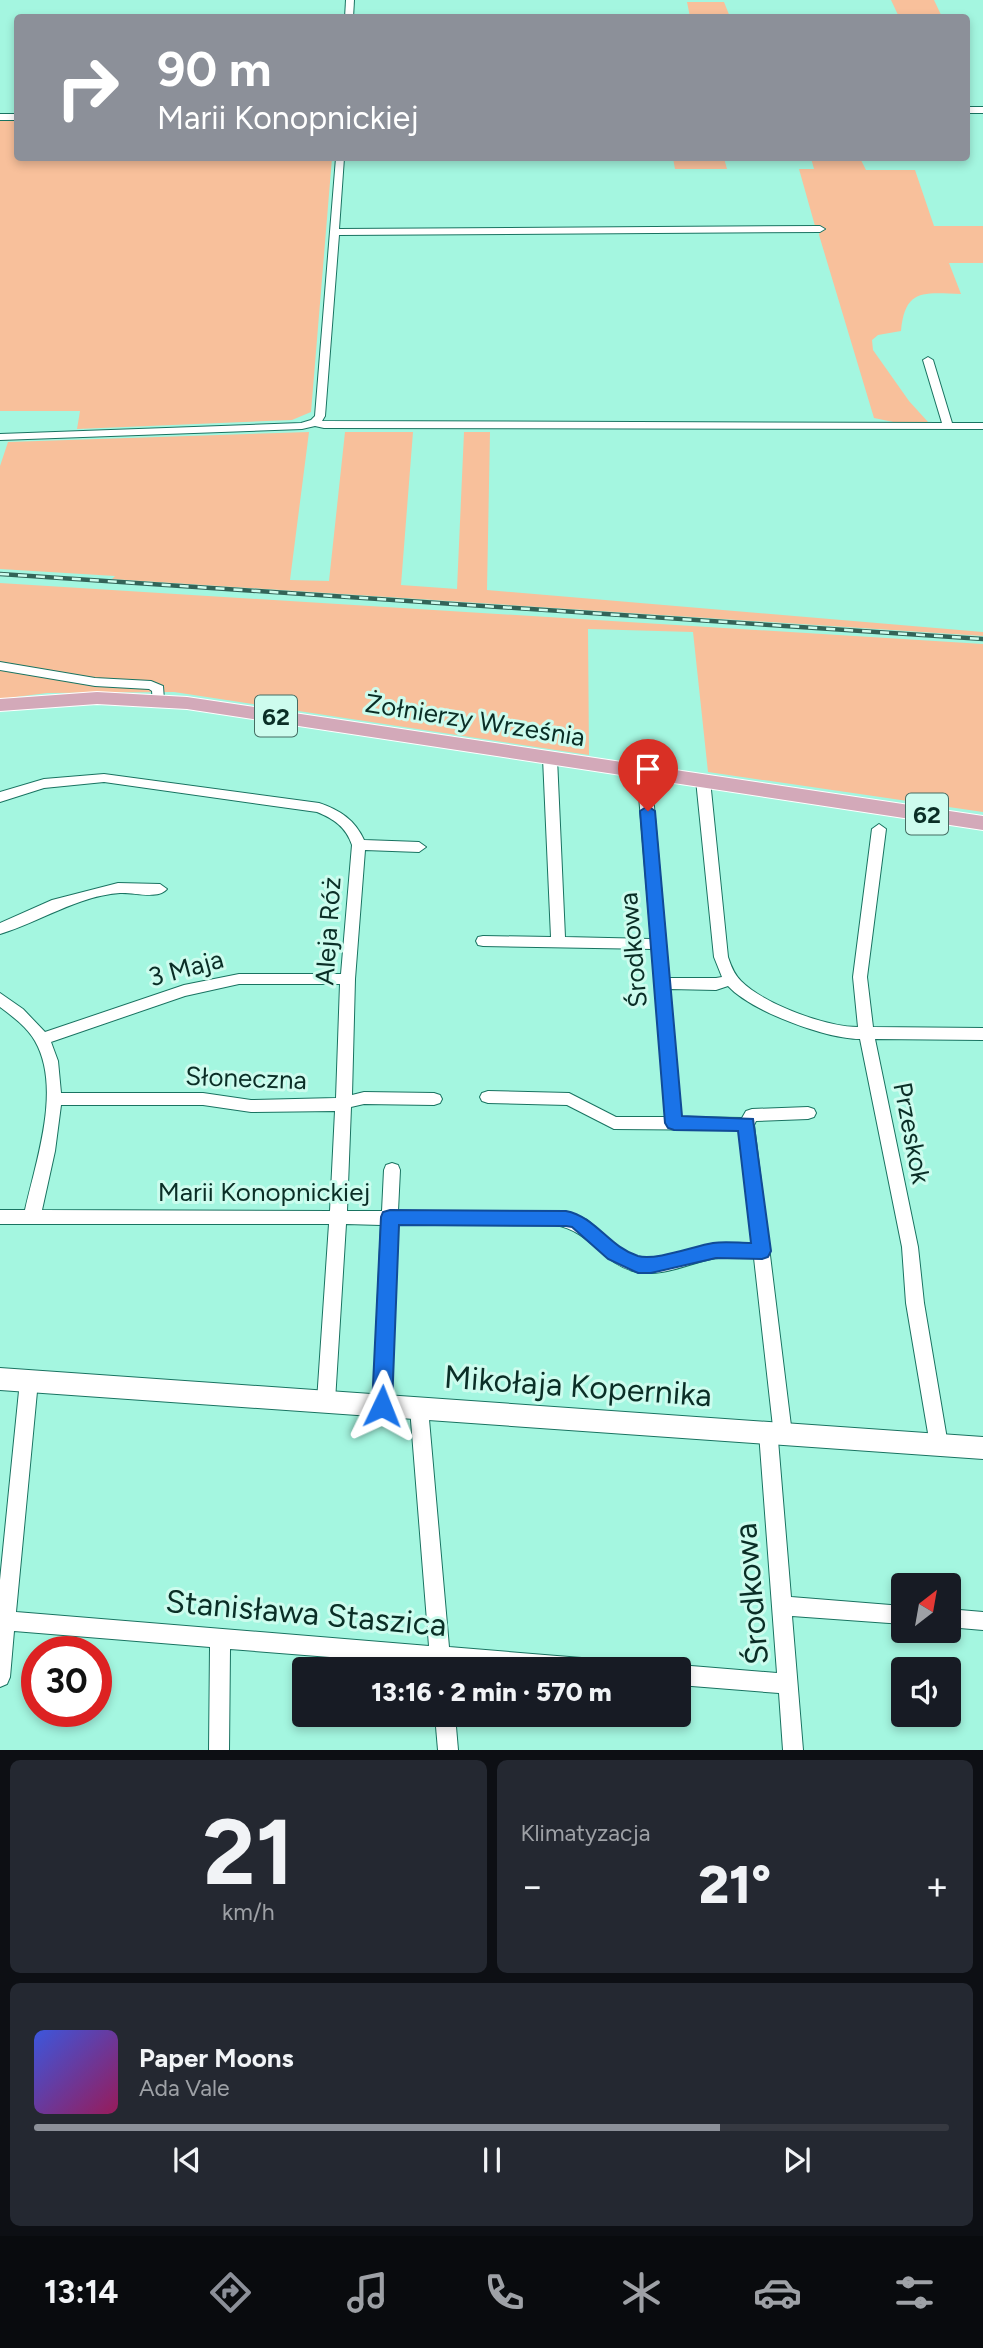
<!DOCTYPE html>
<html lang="pl">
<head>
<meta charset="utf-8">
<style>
	body { margin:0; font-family:Figtree,sans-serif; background:#242831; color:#f1f3f6; height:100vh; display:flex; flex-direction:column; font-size:26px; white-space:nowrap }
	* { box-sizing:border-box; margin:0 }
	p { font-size:23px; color:#9ea1a6 }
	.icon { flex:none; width:38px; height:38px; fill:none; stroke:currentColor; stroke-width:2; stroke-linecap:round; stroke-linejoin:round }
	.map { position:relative; height:1750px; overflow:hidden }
	.sheet { display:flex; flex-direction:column; gap:10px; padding:10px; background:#0d0f14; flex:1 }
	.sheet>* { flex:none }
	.banner { position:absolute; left:14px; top:14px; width:956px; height:147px; border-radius:7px; box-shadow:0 4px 10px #0003; background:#8c9099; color:#fff; overflow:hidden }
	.needle { width:46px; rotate:31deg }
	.fabs { position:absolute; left:891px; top:1573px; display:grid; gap:14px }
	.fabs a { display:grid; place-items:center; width:70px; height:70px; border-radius:7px; background:#171b24; box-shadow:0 4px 10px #0003; font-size:35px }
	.speed { position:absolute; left:21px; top:1636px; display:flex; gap:14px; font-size:35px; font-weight:700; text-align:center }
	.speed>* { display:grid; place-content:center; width:91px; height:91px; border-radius:50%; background:#171b24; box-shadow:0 4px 10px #0003; line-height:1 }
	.speed .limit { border:10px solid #d22; background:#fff; color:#111 }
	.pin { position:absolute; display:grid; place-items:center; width:60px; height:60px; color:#fff; margin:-72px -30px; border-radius:50% 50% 50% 0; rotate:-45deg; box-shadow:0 0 7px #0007 }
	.pin .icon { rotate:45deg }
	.me { position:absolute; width:77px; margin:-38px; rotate:2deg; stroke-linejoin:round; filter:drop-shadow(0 0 5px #0008) }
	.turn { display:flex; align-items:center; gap:24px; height:147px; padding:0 28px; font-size:32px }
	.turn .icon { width:91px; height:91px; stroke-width:2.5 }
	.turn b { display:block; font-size:49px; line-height:60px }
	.big { font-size:52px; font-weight:800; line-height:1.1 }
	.sheet .widget { flex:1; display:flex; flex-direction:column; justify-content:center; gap:10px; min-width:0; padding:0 24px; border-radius:10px; background:#242831 }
	.sheet .dial { align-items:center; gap:0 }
	.dial b { font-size:91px; line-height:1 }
	.song { display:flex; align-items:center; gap:21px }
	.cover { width:84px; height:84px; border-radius:10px; background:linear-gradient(135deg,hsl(230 70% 55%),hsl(330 70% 35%)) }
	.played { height:7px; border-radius:4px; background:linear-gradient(90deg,#8c9099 75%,#363941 75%) }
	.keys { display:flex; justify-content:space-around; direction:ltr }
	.heat { display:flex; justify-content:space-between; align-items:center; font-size:38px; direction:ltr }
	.sheet .tiles { flex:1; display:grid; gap:10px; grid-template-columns:1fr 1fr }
	.widget:last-child { grid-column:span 2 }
	.trip { position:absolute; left:292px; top:1657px; width:399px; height:70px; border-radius:7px; background:#171b24; box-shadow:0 4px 10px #0003; font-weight:800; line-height:70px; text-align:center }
	.dock { display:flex; height:112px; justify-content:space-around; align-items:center; background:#090b0e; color:#9ea1a6 }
	.dock .icon { width:49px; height:49px }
	.dock .current { color:#8c9099 }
	.dock b { font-size:32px; color:#f1f3f6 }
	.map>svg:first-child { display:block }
</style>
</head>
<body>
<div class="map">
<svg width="983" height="1750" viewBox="0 0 983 1750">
	<rect width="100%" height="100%" fill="#a4f6e0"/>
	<g fill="#f8c09b">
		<polygon points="891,0 934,0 942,17 899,17"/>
		<polygon points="687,2 724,2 730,17 690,17"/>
		<polygon points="0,120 17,120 18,158 332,158 311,412 292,420 77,429 80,411 0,411"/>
		<polygon points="673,158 724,158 727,169 675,169"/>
		<path d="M811,158H860L866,170H915L934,226H983V263H949L961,294C924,293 905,288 901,331L878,335L872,340L873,350L909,401L928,422L898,423L874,418L819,235L820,227L815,226L799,169H814Z"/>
		<polygon points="309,432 290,580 329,581 345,432 413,432 401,585 457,589 464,432 490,432 487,590 983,632 983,636 112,579 115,576 0,569 0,466 8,442"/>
		<polygon points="0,583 983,644 983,812 708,772 693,632 588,629 589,755 174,692 47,693 0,699"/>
	</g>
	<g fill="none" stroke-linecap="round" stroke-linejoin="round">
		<g stroke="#197361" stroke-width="2">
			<g id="street">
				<polygon points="346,0 354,0 353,18 345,18"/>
				<rect x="966" y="107" width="17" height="6"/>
				<rect x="0" y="114" width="18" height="6"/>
				<polygon points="336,158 344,158 339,229 820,226 825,229 820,232 339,235 325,416 322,421 942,423 923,360 928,357 933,360 952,423 983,423 983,429 324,428 315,426 302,429 0,440 0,434 301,423 311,420 315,416"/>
				<polygon points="0,662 95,678 151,681 163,686 164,700 158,704 153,703 152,691 149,689 95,686 0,670"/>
				<path d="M550,754L557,758L565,937L651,939L637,772L644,768L651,772L669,978H716L722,977L714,957L696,780L703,776L710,780L728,957C731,966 734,974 741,981C764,1004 826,1027 858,1027L853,977L872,829L879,824L886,829L867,977L873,1027L983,1028V1040L875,1039L918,1247L924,1303L948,1445L945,1451L939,1453L933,1451L930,1445L906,1303L902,1247L860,1039C826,1039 751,1011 728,986L716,990L670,989L681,1117L742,1118L746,1111L752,1109L808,1107L814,1109L816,1113L814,1117L808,1119L756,1121L754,1125L792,1434L789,1440L783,1442L778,1440L791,1597L903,1606V1624L792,1616L803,1750H783L779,1693L679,1685V1670H671L679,1665L777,1673L759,1433L762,1427L768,1425L773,1427L754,1258C739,1257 725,1256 711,1259C687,1264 662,1277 637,1272C601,1264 592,1231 555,1225H398L391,1406L388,1412L382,1414L376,1412L373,1406L381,1225L346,1224L335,1401L332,1407L326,1409L320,1407L317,1401L329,1224H0V1210H25C36,1161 62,1088 35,1041C27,1027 12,1016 0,1007V993L23,1009L45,1032L184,985L239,974H341L352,845C346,827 334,819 317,812L104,782L44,788L0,802V792L44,779L104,774L319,803C340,810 355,820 364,840L419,842L426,847L419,852L365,850L355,979L352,1095L364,1092L434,1093L440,1095L442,1099L440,1103L434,1105L364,1104L351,1107L347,1211H382L384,1170L386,1165L392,1163L398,1165L400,1170L398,1211H555L570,1213L587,1220L622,1250L638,1258L666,1257L719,1243L752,1244L739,1130L614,1129L567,1105L488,1103L482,1101L480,1097L482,1093L488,1091L569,1093L616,1117H666L652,949L483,946L478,945L476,941L478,937L483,936L551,937L543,758ZM239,984H340L336,1098L251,1100L203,1093H61L58,1061L51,1042L185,996ZM61,1105H203L251,1112L335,1111L330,1211L42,1210L55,1151Z"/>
				<path d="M118,883L160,884L167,889C158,900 133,892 120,893C77,896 40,922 0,934V923L52,900Z"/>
				<polygon points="29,1373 35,1375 38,1381 16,1612 429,1646 410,1408 413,1402 419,1400 425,1402 428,1408 449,1647 606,1660 613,1663 616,1670 482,1670 451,1667 451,1670 431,1670 431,1665 230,1649 229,1750 209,1750 210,1647 14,1631 10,1677 7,1684 0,1687 0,1580 20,1381 23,1375"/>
				<polygon points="948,1609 983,1612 983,1630 948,1627"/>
				<polygon points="435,1715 455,1715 458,1750 438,1750"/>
			</g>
		</g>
		<g stroke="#197361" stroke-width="2">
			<polygon id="secondary" points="0,1368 983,1437 983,1459 0,1390"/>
		</g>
		<g stroke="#fff" stroke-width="2">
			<polygon id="primary" points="97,692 187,697 983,816 983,830 187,709 97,704 0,711 0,699"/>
		</g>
		<use href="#street" fill="#fff" fill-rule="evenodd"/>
		<use href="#secondary" fill="#fff" fill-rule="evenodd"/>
		<use href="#primary" fill="#d3a9b9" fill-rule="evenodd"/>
		<g stroke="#336458" stroke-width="4.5">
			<polyline id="rail" points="0,574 983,639"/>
		</g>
		<use href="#rail" stroke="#cdfcee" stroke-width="2.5" stroke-dasharray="9" stroke-linecap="butt"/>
	</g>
	<path fill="#1a73e8" stroke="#114b97" stroke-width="2" d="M648,806L655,811L682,1116L753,1119L771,1251L768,1257L762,1259L716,1258L651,1273H638L608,1259L572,1227L566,1226L399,1225L392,1406L390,1412L382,1415L375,1412L372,1406L381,1217L383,1212L390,1210L566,1211C596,1217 609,1247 638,1256C656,1261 694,1246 713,1243C725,1241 739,1243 751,1243L738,1131L674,1130L668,1128L665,1123L640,811Z"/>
	<g text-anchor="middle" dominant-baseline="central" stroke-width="6" stroke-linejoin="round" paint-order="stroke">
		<g fill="#cdfcee" stroke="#446c62" stroke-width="2">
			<rect x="255" y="695.5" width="42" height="41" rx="5"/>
			<rect x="906" y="793.5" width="42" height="41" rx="5"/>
		</g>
		<g font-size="24" font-weight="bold" fill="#0a2e26">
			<text x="276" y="716">62</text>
			<text x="927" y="814">62</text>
		</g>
		<g font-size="26" fill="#0a2e26" stroke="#cdfcee">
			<text transform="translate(475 720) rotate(9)">Żołnierzy Września</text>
			<text transform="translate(328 931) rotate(-86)">Aleja Róż</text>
			<text transform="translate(633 950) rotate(-95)">Środkowa</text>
			<text transform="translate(186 968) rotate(-15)">3 Maja</text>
			<text transform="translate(246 1078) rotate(2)">Słoneczna</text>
			<text transform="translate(912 1133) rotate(79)">Przeskok</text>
			<text x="264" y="1192">Marii Konopnickiej</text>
		</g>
		<g font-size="32" fill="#0a2e26" stroke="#cdfcee">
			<text transform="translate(578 1386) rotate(4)">Mikołaja Kopernika</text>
			<text transform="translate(751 1594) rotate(-95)">Środkowa</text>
			<text transform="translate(306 1613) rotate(5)">Stanisława Staszica</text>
		</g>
	</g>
</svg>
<div class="fabs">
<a><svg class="needle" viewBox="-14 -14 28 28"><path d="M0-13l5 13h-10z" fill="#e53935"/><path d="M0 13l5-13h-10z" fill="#9ea1a6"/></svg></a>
<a><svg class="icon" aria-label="sound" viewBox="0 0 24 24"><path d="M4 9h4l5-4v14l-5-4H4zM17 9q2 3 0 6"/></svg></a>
</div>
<div class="speed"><div class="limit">30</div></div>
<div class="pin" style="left:648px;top:811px;background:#d93025"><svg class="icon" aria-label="arrive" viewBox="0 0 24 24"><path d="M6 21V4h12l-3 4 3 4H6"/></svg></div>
<svg class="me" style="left:382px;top:1406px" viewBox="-20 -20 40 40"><path d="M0-17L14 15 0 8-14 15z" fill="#1a73e8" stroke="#fff" stroke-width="4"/></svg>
<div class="trip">13:16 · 2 min · 570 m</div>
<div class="banner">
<div class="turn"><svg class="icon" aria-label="right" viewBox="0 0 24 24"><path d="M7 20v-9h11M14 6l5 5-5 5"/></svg><div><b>90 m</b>Marii Konopnickiej</div></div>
</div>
</div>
<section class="sheet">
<div class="tiles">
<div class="widget dial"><b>21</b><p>km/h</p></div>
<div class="widget"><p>Klimatyzacja</p>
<div class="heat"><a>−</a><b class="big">21°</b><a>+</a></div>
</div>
<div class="widget">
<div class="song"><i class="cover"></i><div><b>Paper Moons</b><p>Ada Vale</p></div></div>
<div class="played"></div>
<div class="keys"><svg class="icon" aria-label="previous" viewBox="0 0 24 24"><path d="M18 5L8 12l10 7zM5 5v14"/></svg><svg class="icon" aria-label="pause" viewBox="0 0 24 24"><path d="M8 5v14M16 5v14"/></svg><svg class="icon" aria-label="next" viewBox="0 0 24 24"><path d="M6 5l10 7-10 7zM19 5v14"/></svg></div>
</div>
</div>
</section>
<nav class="dock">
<b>13:14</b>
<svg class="icon current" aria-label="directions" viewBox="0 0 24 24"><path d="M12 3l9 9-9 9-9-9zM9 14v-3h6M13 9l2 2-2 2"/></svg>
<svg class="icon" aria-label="music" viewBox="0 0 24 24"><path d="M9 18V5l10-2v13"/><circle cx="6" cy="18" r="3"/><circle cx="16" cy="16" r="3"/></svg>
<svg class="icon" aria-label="phone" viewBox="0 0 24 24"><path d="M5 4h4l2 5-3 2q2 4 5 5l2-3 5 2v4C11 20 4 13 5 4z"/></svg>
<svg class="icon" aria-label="climate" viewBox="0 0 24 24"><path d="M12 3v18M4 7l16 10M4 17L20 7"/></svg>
<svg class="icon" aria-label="car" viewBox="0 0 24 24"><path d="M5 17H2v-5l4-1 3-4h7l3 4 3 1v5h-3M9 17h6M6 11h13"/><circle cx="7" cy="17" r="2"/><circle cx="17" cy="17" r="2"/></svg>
<svg class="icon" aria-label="filters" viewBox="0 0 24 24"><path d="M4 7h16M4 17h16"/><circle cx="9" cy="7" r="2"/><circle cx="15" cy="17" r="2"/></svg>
</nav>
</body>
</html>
